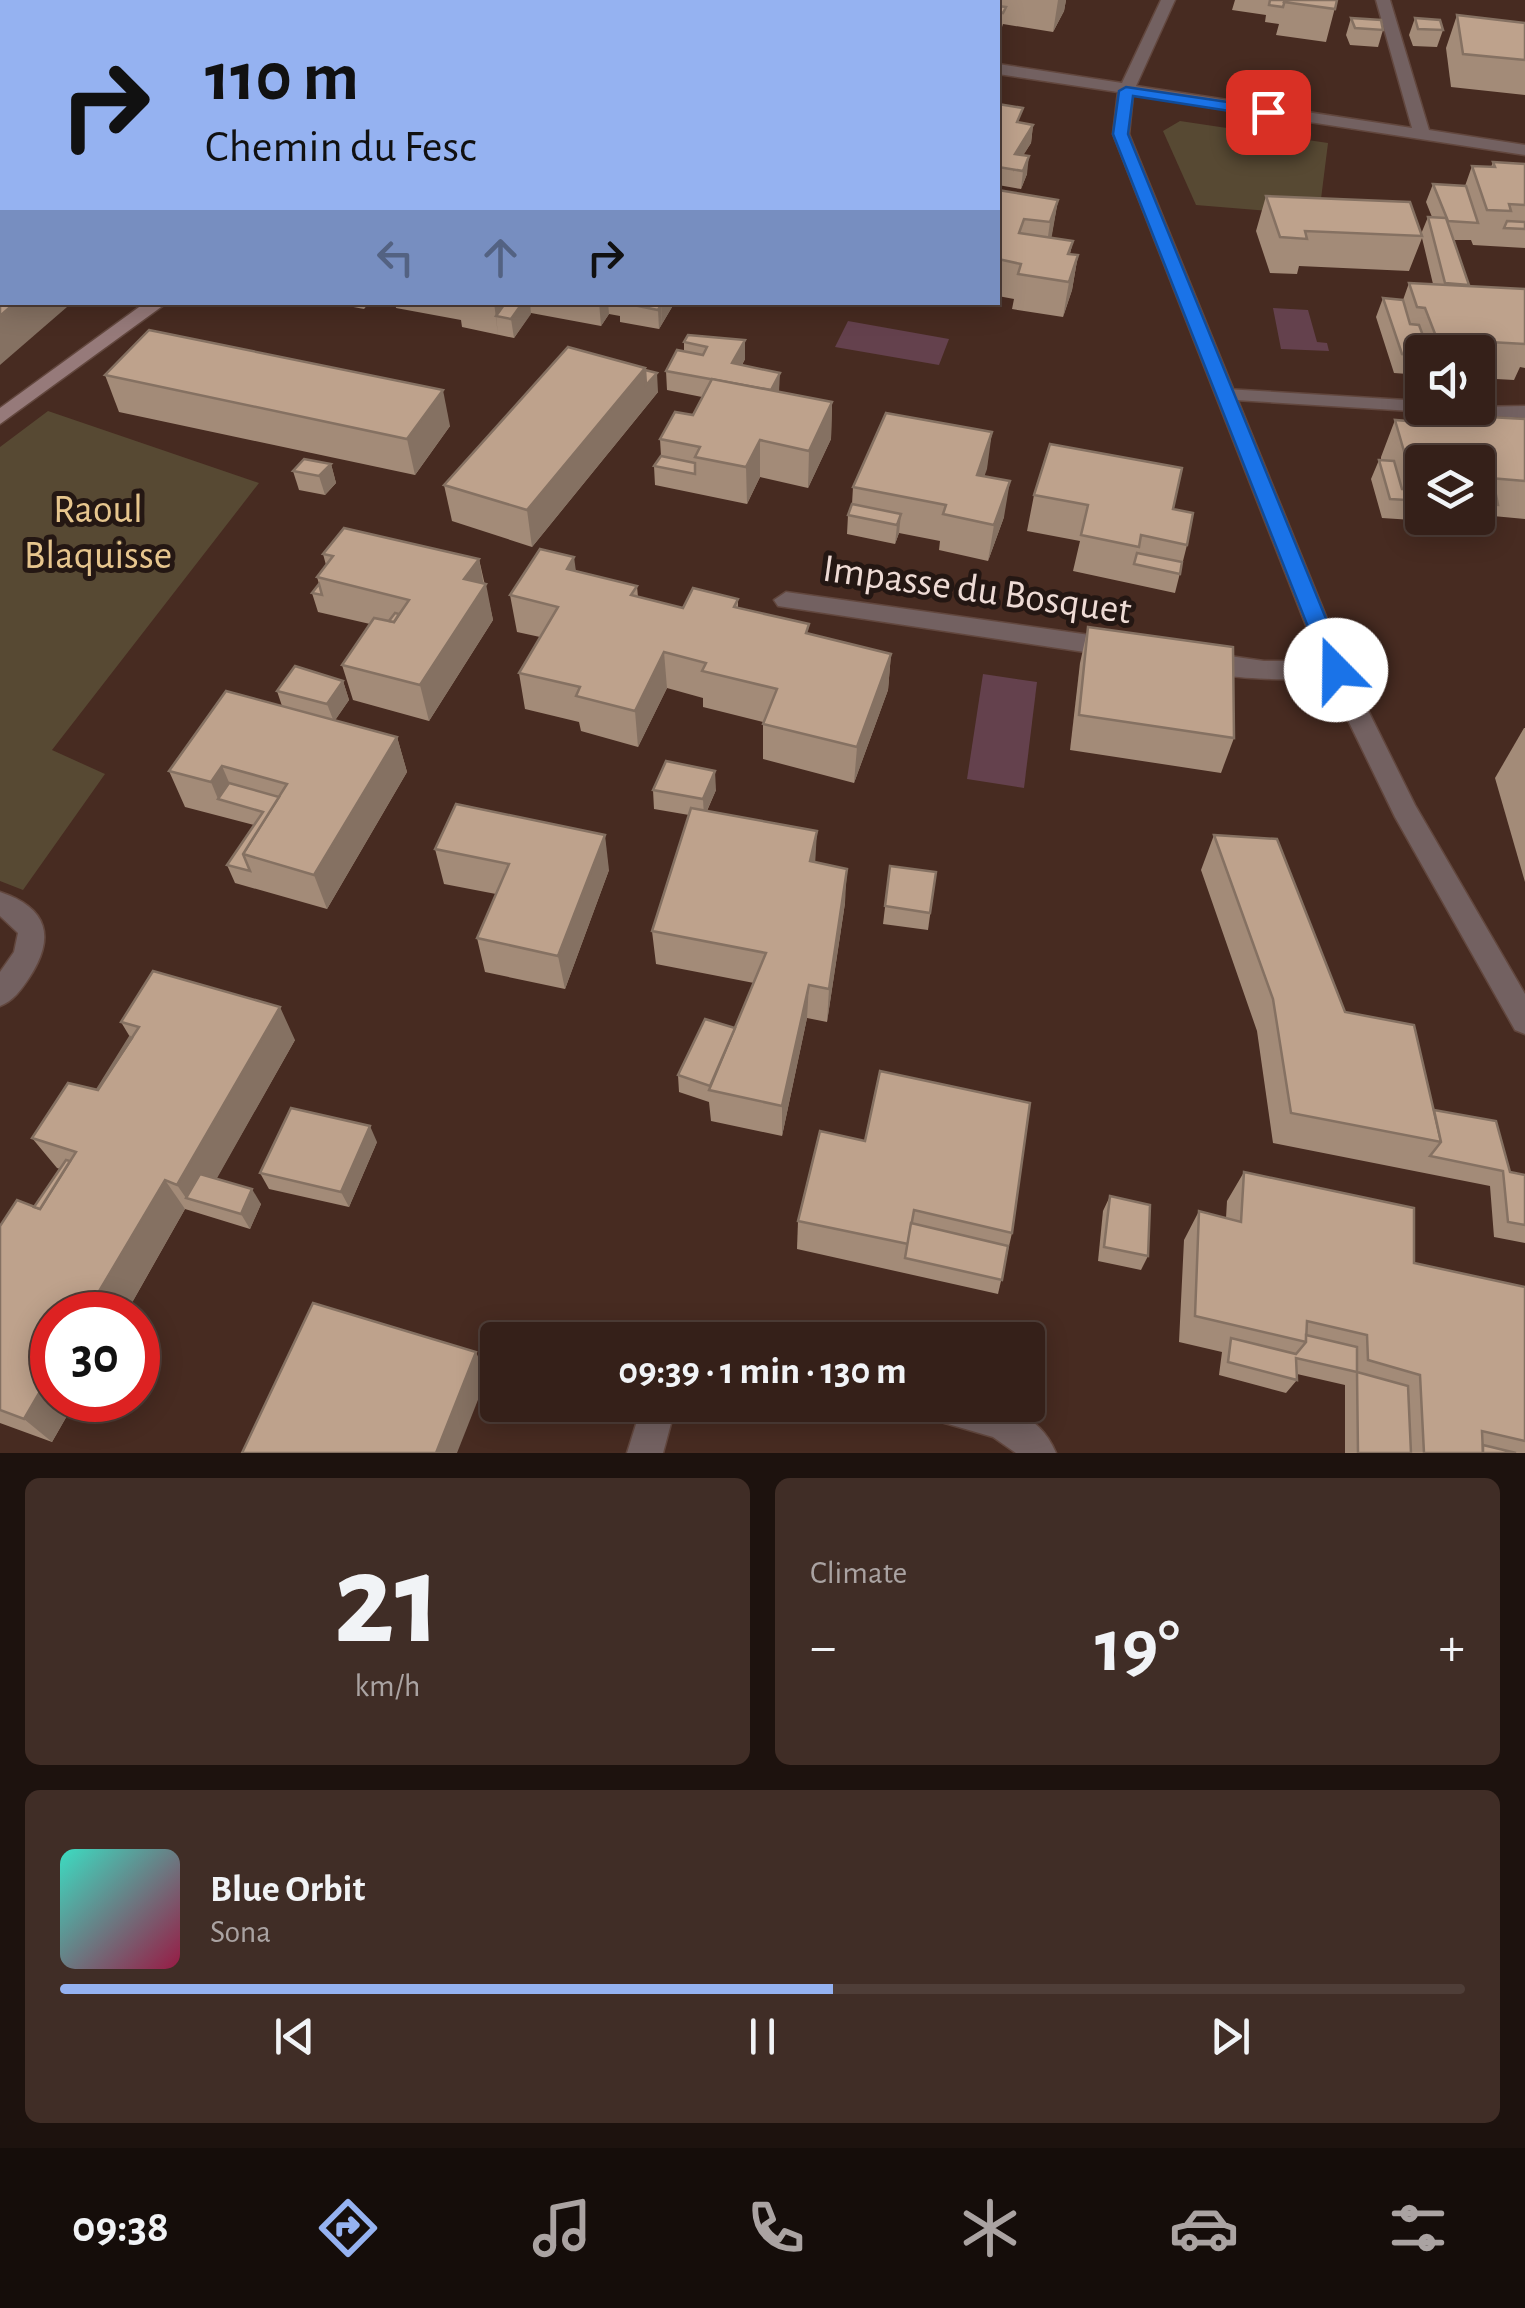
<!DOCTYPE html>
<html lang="en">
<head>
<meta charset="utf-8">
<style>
	body { margin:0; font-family:"Alegreya Sans",sans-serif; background:#402d26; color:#f1f3f6; height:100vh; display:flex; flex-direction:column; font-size:38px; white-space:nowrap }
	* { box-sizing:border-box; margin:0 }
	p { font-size:32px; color:#aaa3a2 }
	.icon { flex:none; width:55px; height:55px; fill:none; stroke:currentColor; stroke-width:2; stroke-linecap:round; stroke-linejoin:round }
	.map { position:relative; height:1453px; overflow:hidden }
	.details { display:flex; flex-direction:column; gap:25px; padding:25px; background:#1d120e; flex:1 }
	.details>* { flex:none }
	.top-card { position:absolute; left:0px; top:0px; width:1000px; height:305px; box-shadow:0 5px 25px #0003,0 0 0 2px #4f3e38; background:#95b2f1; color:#111; overflow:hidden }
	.buttons { position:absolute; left:1405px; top:335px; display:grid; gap:20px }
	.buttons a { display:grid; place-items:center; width:90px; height:90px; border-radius:10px; background:#352019; box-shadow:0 5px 25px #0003,0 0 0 2px #4f3e38; font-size:50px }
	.speed { position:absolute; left:30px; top:1292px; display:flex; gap:20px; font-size:50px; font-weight:700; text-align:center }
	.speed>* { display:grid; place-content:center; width:130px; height:130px; border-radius:50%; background:#352019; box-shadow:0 5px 25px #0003,0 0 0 2px #4f3e38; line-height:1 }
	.speed .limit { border:15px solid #d22; background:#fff; color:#111 }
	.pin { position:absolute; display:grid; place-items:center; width:85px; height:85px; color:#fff; margin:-42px; border-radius:20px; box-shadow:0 5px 15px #0006 }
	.me { position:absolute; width:110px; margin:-55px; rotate:338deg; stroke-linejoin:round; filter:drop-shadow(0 0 8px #0008) }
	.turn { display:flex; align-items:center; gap:35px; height:210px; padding:0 40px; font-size:45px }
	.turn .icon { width:130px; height:130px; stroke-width:2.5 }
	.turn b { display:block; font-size:70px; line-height:85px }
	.lanes { display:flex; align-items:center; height:95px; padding:0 40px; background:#0003; justify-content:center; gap:50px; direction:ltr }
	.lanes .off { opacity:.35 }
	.big { font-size:75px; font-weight:700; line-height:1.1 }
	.details .card { flex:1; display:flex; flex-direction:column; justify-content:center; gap:15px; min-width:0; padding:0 35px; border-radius:15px; background:#402d26 }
	.details .dial { align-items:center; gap:0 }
	.dial b { font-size:130px; line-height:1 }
	.song { display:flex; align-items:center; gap:30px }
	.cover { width:120px; height:120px; border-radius:15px; background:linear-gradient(135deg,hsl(170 70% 55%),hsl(340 70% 35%)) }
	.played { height:10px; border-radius:5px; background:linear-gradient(90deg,#95b2f1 55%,#4f3e38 55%) }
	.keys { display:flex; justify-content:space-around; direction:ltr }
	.heat { display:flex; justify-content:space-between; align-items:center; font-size:55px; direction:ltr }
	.details .tiles { flex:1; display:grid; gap:25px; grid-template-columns:1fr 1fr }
	.card:last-child { grid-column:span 2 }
	.trip { position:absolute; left:480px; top:1322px; width:565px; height:100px; border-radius:10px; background:#352019; box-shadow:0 5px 25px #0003,0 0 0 2px #4f3e38; font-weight:700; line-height:100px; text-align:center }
	.menu { display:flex; height:160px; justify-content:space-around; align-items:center; background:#150d0a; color:#aaa3a2 }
	.menu .icon { width:70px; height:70px }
	.menu .active { color:#95b2f1 }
	.menu b { font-size:45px; color:#f1f3f6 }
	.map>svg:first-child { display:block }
</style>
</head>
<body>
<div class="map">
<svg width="1525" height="1453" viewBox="0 0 1525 1453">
	<rect width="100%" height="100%" fill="#472b21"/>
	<g fill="#574933">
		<polygon points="1180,121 1328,143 1319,215 1196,205 1163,131"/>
		<polygon points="48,411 259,483 52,750 105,774 23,890 0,881 0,447"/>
	</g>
	<g fill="#64414d">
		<polygon points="1273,308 1308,310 1317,342 1327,343 1329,351 1281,349"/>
		<polygon points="848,321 949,339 939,365 835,347"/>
		<polygon points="983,674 1037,682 1024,788 967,779"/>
	</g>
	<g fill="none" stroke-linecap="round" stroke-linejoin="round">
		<g stroke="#62473e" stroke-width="3">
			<polygon id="lane" points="1226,389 1422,401 1422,408 1525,406 1525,418 1219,399 1216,395"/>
		</g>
		<g stroke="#62473e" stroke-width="3">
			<g id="street">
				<polygon points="587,0 615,0 616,2 589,2"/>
				<path d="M1161,0H1175L1136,86L1412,128L1376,0H1390L1429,130L1525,145V155L1133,95L1129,134L1348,670L1415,805L1525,994V1034L1515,1030L1395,817L1328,679C1301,679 1204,683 1190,661L1202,652L1264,661H1320L1113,134L1118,92L998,74V64L1122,83Z"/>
				<polygon points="786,592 1118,639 1130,648 1118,657 778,606 774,600"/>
				<path d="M0,892C48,908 56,937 29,978C21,990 13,1001 0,1006V972L14,952L18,933L0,916Z"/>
				<polygon points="642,1405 676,1405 663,1453 627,1453"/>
				<path d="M919,1405C971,1405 1032,1395 1056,1453H1016L993,1437L924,1417Z"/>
			</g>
		</g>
		<g stroke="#62473e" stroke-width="3">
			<polygon id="secondary" points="146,302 168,302 0,424 0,408"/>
		</g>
		<use href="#lane" fill="#736161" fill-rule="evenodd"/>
		<use href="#street" fill="#736161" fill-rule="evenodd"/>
		<use href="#secondary" fill="#967a7a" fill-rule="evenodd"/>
	</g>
	<g fill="#a38b78" fill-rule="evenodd">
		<polygon points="289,0 427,0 427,2 290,2"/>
		<polygon points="961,0 1066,0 1064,11 1053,32 1003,24 1001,30 998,29 998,2 959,2"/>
		<polygon points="1235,0 1337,0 1326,42 1276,35 1279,24 1265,22 1266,15 1232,10"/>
		<polygon points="1457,15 1525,23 1525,95 1451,87 1446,48"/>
		<polygon points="1351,18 1383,30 1378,47 1350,45 1346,35"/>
		<polygon points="1415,18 1443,30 1437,47 1413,46 1409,35"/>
		<polygon points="998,104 1021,123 1033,125 1031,143 1023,155 1027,174 1021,189 998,185"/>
		<polygon points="2,105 2,168 0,168 0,107"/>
		<polygon points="1493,162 1525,164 1525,248 1473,245 1471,240 1454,240 1469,286 1525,289 1525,368 1520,367 1514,380 1478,378 1478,352 1422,352 1422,375 1394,373 1376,317 1383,298 1403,300 1409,283 1433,284 1422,238 1409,271 1299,266 1297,274 1270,273 1256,231 1266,196 1421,234 1428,217 1432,217 1426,202 1433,184 1465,186 1472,166 1491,167"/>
		<polygon points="2,183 2,251 0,250 0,185"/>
		<polygon points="998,190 1058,200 1051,238 1073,241 1070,254 1078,255 1072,290 1063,317 1012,309 1014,299 998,296"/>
		<polygon points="327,302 370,302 364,309"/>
		<polygon points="395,302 675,302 659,329 620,322 620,316 609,314 601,326 531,313 514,338 462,327 461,320 396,308"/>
		<polygon points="688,335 745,359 742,365 779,392 832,402 831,439 808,488 760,477 747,504 655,485 654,466 661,456 660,439 693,415 702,397 667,390 666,371 684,352 684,342"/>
		<polygon points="645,368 658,392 532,547 452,521 444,485"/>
		<polygon points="105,375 450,426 415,475 119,412"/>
		<path d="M1452,415L1525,419V519L1493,516L1489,525L1382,518L1371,479L1379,460H1381V457L1395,420L1448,424ZM1422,462H1478V518H1422Z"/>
		<polygon points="992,432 984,476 1004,517 988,561 939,550 940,541 899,533 895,544 847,534 848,515 852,504 853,487"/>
		<polygon points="331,464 336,483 325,495 299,490 293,471"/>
		<polygon points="1034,495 1173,509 1187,545 1175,593 1073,571 1080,541 1027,531"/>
		<polygon points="323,554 479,559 493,620 429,721 353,700 342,665 370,624 318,612 312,593 319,584 317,577 326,565"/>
		<polygon points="576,572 637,586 638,597 683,608 738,599 738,608 809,634 891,654 888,690 854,783 763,759 763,722 703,707 703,698 667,688 638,747 581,731 579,722 525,709 519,673 540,637 517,632 510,595"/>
		<polygon points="1088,627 1234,738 1221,773 1070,750 1080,663"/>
		<polygon points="343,681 349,700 335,720 397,737 407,772 327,909 235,883 227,865 254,825 185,807 169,771 282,706 277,691"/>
		<polygon points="1524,728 1525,728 1525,882 1495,778"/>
		<polygon points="653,790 716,790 707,811 815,862 845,903 827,1022 807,1018 782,1136 711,1121 709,1102 679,1092 678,1075 735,1028 754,983 656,964 652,931 689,815 654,809"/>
		<polygon points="1214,835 1345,1012 1434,1110 1510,1172 1525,1175 1525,1243 1494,1237 1490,1186 1273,1143 1257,1031 1201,870"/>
		<polygon points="435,849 609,870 565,989 485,972 477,938 496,894 444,884"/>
		<polygon points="890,866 936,872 928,930 883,924"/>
		<polygon points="121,1022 295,1040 216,1179 261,1204 250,1229 185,1209 125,1315 52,1315 52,1400 76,1400 52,1442 0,1423 0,1225 34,1207 60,1169 57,1168 32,1138 97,1090 130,1037"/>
		<polygon points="865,1141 1012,1233 998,1294 797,1249 798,1221"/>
		<polygon points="377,1142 349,1207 269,1189 260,1173"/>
		<polygon points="1244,1172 1414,1263 1525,1287 1525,1453 1345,1453 1345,1385 1297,1374 1297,1380 1286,1393 1219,1375 1222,1352 1179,1342 1184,1240 1199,1211 1226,1218 1227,1201"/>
		<polygon points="1110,1196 1148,1256 1141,1270 1098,1261 1103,1211"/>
	</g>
	<g fill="#857162">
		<polygon points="400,0 427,0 427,2 398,2"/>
		<rect x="764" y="0" width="13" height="2"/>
		<polygon points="1058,0 1066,0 1064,11 1053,32"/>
		<polygon points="2,22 2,44 0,45 0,24"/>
		<polygon points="1033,125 1031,143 1013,172 1015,154"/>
		<polygon points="1029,156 1027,174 1021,189 1023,171"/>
		<polygon points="1058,200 1052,235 1045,258 1050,222"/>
		<polygon points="1078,255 1072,290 1063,317 1069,282"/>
		<polygon points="16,302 66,302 67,307 0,365 0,316"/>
		<polygon points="494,302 518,302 496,316 498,335"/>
		<polygon points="523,302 530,302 531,314 514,338 511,319"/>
		<polygon points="599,302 608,302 609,314 601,326"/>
		<polygon points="661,302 675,302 662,324"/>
		<polygon points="661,305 662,324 659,329 658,310"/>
		<polygon points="745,340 745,359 733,382 732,363"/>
		<polygon points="645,368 646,385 657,373 658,392 532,547 527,510"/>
		<polygon points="780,373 779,392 770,391"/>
		<polygon points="443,390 450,426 415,475 407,439"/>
		<polygon points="832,402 831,439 808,488 809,451"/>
		<polygon points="992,432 987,469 972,511 977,475"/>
		<polygon points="760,440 760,477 747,504 746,467"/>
		<polygon points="331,464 336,483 325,495 319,476"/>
		<polygon points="1010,481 1004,517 988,561 994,525"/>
		<polygon points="901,514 899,533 895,544 897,525"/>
		<polygon points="574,557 579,593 567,569"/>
		<polygon points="479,559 484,586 486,584 493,620 429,721 420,685 464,579"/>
		<polygon points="664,652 667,688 638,747 635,711"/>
		<polygon points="891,654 888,690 854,783 857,747"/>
		<polygon points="343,681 349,700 334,722 327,704"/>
		<polygon points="397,737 407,772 327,909 314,875"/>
		<polygon points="222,766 237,801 218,799 211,782"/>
		<polygon points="715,771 716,790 704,817 703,799"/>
		<polygon points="817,831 815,866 810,861"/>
		<polygon points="605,835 609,870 565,989 558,956"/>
		<polygon points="847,869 845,903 827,1022 829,989"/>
		<polygon points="809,985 807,1018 782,1136 782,1106"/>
		<polygon points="280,1007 295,1040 203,1203 186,1198 197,1214 177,1185"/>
		<polygon points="370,1126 377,1142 349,1207 341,1192"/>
		<polygon points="165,1180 185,1209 125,1315 85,1315"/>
		<polygon points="252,1189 261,1204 250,1229 241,1214"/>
		<polygon points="476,1352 487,1377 457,1453 436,1453"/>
		<polygon points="52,1371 52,1400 76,1400 52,1442 24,1419"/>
	</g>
	<g fill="#bea28c" stroke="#857162" stroke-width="2.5">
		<polygon points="192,0 259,0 274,2 188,2"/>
		<polygon points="1270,0 1285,0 1283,7 1269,5"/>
		<polygon points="1285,0 1337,0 1335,9 1284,2"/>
		<polygon points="998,6 1006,7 1003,13 998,12"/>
		<polygon points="1457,15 1525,23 1525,60 1463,54"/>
		<polygon points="1351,18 1381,20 1383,30 1355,28"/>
		<polygon points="1415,18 1440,20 1443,30 1418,29"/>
		<polygon points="998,104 1023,108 1017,122 1033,125 1015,154 1029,156 1023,171 998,167"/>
		<polygon points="2,105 2,137 0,136 0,107"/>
		<polygon points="1493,162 1525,164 1525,205 1509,204 1511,211 1487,210 1472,166 1495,167"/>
		<polygon points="2,183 2,219 0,218 0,185"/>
		<polygon points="1433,184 1466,186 1478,223 1448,221"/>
		<polygon points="998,190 1058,200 1050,222 1024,219 1019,233 1073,241 1068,254 1078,255 1069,282 1018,274 1021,264 998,259"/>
		<polygon points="1266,196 1410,202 1422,236 1305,231 1307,239 1280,237"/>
		<polygon points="1428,217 1446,218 1469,285 1445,283"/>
		<polygon points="1507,221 1525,222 1525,229 1504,228"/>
		<polygon points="0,260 2,261 2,302 16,302 0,316"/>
		<polygon points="1409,283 1525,289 1525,344 1437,339 1425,308 1417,307"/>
		<polygon points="1383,298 1403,300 1410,324 1419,325 1429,352 1422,352 1422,356 1402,354"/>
		<polygon points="506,302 523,302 511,319 496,316"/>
		<polygon points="619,302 647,302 661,305 658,310"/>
		<polygon points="149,330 443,390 407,439 105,375"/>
		<polygon points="688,335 745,340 732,363 780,373 771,390 666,371 677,350 703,355 707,347 684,342"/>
		<polygon points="568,347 645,368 527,510 444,485"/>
		<polygon points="645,370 657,373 646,385"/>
		<polygon points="712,379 832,402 809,451 760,440 746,467 695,457 700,447 660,439 675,412 693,415"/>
		<polygon points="886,413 992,432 977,475 1010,481 994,525 943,514 946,505 853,487"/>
		<polygon points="1452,415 1525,419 1525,481 1478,477 1478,462 1422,462 1422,473 1410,472 1395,420 1455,425"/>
		<polygon points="1050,444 1182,468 1173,509 1193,513 1187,545 1141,535 1139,547 1081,535 1088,505 1034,495"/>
		<polygon points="661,456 695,463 695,474 654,466"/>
		<polygon points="304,459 331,464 319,476 293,471"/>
		<polygon points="1379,460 1394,461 1402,489 1422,490 1422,501 1390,499"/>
		<polygon points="1478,493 1496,495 1498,505 1478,504"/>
		<polygon points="852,504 901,514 897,525 848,515"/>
		<polygon points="344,528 479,559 464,579 486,584 420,685 342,665 374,618 394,622 409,600 317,577 333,556 323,554"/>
		<polygon points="540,549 574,557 567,569 637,586 631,595 683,608 693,588 738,599 734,607 809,624 806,633 891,654 857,747 763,724 777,689 702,671 706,663 664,652 635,711 576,696 580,687 519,673 558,607 510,595"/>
		<polygon points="1137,553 1182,562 1180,574 1134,564"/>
		<polygon points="319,584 322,595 312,593"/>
		<polygon points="395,613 399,614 394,622 389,621"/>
		<polygon points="1088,627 1233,647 1234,738 1079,715"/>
		<polygon points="295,666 343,681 327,704 277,691"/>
		<polygon points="226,691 397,737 314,875 243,854 287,784 222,766 211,782 169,771"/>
		<polygon points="666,761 715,771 703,799 653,790"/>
		<polygon points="229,783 279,797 243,854 250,871 227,865 263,812 218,799"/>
		<polygon points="456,804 605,835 558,956 477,938 509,864 435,849"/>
		<polygon points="691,808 817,831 810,861 847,869 829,989 809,985 782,1106 709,1090 766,953 652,931"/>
		<polygon points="1214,835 1277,839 1345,1012 1414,1025 1441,1142 1291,1113 1273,999"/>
		<polygon points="890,866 936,872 930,913 885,906"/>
		<polygon points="153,971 280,1007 177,1185 165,1180 85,1315 52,1315 52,1371 24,1419 0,1410 0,1226 17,1200 40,1209 76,1152 32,1138 68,1083 98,1090 139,1027 121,1022"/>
		<polygon points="705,1019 735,1028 710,1086 678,1075"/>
		<polygon points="130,1037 132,1038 97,1090"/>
		<polygon points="880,1071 1030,1103 1012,1233 914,1210 908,1244 798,1221 820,1131 865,1141"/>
		<polygon points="291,1108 370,1126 341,1192 260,1173"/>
		<polygon points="1434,1110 1496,1121 1510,1172 1525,1175 1525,1225 1508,1222 1503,1171 1430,1156 1441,1142"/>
		<polygon points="66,1160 70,1161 40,1209 34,1207"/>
		<polygon points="1244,1172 1414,1208 1414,1263 1525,1287 1525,1441 1482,1431 1483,1453 1424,1453 1420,1375 1368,1360 1367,1335 1307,1321 1306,1342 1195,1316 1199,1211 1241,1222"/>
		<polygon points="200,1174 252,1189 241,1214 186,1198"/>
		<polygon points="1110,1196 1150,1205 1148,1256 1104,1247"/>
		<polygon points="911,1223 1008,1246 1002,1280 905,1258"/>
		<polygon points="313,1303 476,1352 436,1453 242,1453"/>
		<polygon points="1306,1335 1357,1347 1357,1372 1408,1386 1411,1453 1358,1453 1357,1372 1296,1358 1297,1380 1228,1362 1231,1338 1296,1354 1306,1342"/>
		<polygon points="1483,1445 1516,1453 1483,1453"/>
	</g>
	<polygon fill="#1a73e8" stroke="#114b97" stroke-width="2.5" points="1126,87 1268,108 1276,112 1268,117 1133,96 1128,134 1347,670 1344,676 1328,676 1325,670 1113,134 1119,91"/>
	<g text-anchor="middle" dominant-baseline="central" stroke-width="10" stroke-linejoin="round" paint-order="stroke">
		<g font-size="40" fill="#e7c68e" stroke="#241713">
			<text x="98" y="510">Raoul<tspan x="98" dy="46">Blaquisse</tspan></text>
		</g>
		<g font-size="40" fill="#eedbd5" stroke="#241713">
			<text transform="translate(977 590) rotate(8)">Impasse du Bosquet</text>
		</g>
	</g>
</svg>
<div class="buttons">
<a><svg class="icon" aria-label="sound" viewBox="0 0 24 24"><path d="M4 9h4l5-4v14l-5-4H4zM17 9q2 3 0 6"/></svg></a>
<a><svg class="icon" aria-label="layers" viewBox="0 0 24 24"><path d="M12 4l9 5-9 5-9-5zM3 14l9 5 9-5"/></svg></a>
</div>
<div class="speed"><div class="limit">30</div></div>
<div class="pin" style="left:1268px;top:112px;background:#d93025"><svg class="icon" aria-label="arrive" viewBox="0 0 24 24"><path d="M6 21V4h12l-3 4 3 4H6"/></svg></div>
<svg class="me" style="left:1336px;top:670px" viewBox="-20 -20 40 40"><circle r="19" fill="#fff"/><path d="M0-13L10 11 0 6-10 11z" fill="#1a73e8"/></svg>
<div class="trip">09:39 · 1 min · 130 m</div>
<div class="top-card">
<div class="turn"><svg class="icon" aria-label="right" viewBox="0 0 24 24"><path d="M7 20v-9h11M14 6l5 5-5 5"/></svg><div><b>110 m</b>Chemin du Fesc</div></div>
<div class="lanes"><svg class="icon off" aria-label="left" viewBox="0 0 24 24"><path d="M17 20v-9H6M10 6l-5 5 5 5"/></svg><svg class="icon off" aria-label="ahead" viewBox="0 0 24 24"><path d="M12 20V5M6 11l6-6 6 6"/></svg><svg class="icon" aria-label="right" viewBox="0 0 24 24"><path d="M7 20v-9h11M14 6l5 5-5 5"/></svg></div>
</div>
</div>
<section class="details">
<div class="tiles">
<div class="card dial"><b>21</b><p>km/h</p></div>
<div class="card"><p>Climate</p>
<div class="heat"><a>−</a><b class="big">19°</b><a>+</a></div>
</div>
<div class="card">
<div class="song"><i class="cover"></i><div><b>Blue Orbit</b><p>Sona</p></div></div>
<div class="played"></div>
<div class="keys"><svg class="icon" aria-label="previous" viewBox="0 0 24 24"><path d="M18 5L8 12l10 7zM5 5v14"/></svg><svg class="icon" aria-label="pause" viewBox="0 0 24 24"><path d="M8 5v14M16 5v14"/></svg><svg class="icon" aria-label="next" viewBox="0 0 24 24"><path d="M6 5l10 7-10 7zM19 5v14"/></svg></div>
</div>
</div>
</section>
<nav class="menu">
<b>09:38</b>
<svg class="icon active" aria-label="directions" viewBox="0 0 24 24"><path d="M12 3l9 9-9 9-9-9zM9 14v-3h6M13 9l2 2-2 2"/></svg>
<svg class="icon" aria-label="music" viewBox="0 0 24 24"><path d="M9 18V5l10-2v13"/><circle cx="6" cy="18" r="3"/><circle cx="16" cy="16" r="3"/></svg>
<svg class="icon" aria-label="phone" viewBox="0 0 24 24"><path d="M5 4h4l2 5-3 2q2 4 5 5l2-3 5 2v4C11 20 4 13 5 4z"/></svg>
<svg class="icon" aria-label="climate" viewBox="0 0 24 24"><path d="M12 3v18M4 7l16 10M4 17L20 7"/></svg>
<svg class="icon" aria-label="car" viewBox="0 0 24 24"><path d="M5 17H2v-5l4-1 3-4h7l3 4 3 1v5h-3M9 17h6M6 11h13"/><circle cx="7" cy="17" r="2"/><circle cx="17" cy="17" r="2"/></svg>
<svg class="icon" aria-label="filters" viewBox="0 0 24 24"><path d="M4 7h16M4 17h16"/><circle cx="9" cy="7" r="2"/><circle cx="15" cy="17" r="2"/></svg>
</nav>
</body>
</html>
